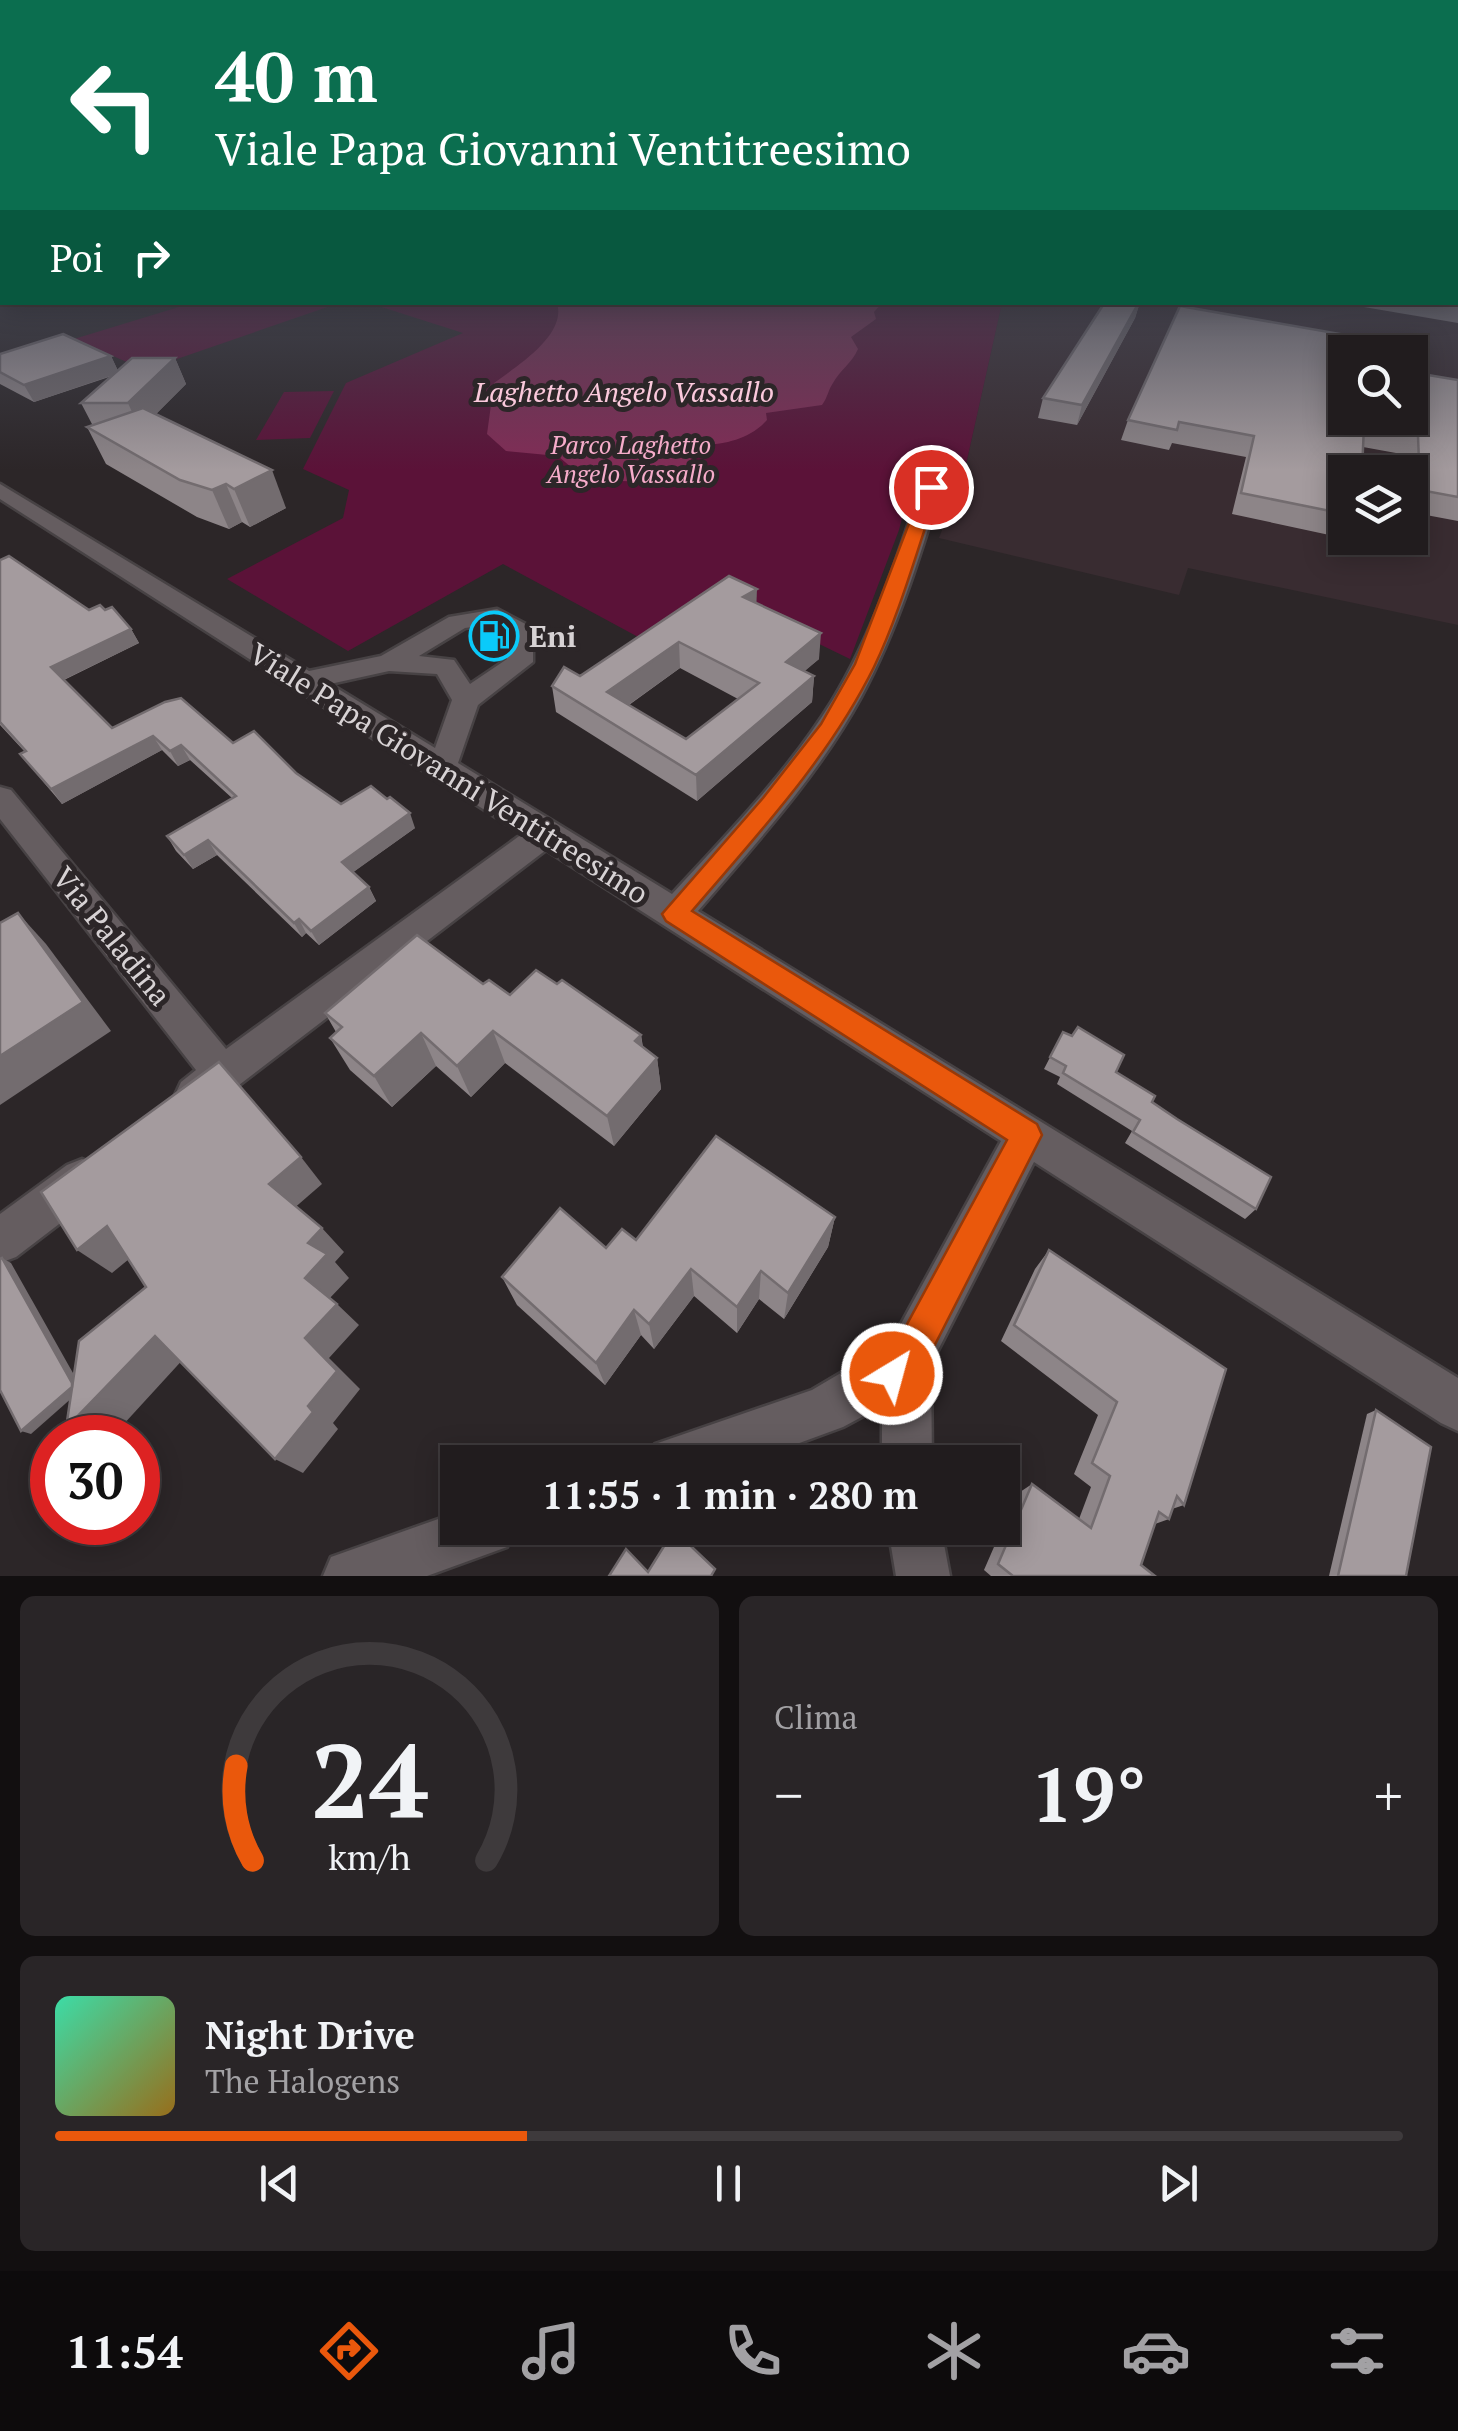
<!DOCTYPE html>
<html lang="it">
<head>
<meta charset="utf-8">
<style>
	body { margin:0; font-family:"PT Serif",serif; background:#292527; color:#f1f3f6; height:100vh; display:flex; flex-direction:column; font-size:38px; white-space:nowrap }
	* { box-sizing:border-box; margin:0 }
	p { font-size:32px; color:#a2a1a4 }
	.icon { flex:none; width:55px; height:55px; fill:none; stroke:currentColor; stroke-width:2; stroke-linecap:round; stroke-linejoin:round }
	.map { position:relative; height:1576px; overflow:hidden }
	.drawer { display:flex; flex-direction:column; gap:20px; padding:20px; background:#120f10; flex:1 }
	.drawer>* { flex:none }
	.top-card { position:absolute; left:0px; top:0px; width:1460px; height:305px; box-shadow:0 5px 25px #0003,0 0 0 2px #3e3a3c; background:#0b6e4f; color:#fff; overflow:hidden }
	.controls { position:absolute; left:1328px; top:335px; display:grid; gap:20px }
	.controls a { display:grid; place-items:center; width:100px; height:100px; border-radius:0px; background:#211c1e; box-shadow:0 5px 25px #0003,0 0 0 2px #3e3a3c; font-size:50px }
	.speed { position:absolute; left:30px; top:1415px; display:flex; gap:20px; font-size:50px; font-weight:700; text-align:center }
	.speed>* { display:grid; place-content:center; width:130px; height:130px; border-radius:50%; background:#211c1e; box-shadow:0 5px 25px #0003,0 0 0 2px #3e3a3c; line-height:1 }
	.speed .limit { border:15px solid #d22; background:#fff; color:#111 }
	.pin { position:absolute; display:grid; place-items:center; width:85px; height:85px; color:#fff; margin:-42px; border:5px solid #fff; border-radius:50%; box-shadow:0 2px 10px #0007 }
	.me { position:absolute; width:110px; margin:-55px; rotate:37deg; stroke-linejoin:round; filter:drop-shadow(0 0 8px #0008) }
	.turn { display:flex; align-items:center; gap:35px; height:210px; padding:0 50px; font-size:45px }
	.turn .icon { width:130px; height:130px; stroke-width:2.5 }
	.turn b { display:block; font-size:70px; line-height:85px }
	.then { display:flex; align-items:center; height:95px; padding:0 50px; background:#0003; gap:20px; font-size:38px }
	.big { font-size:75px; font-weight:700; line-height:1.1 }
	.drawer .card { flex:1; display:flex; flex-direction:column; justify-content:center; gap:15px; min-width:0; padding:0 35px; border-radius:15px; background:#292527 }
	.drawer .dial { align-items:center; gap:0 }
	.dial svg { height:260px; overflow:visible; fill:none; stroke:#3e3a3c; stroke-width:7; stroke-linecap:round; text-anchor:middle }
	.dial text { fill:#f1f3f6; stroke:none }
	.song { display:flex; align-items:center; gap:30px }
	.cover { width:120px; height:120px; border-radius:15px; background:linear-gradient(135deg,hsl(160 70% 55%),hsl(40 70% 35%)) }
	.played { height:10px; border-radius:5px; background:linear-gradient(90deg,#ea580c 35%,#3e3a3c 35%) }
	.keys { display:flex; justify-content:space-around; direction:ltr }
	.heat { display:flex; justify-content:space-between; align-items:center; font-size:55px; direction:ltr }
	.drawer .tiles { flex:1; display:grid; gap:20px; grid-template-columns:1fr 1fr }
	.card:last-child { grid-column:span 2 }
	.trip { position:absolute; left:440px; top:1445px; width:580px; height:100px; border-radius:0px; background:#211c1e; box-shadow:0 5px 25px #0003,0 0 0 2px #3e3a3c; font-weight:700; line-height:100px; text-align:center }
	.tabs { display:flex; height:160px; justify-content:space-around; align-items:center; background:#0d0b0c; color:#a2a1a4 }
	.tabs .icon { width:70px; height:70px }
	.tabs .current { color:#ea580c }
	.tabs b { font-size:45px; color:#f1f3f6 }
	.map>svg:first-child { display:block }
</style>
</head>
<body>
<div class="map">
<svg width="1458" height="1576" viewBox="0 0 1458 1576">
	<rect width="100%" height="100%" fill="#2c2628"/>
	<path fill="#392c31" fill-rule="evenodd" d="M1458,249V625L1188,568L1179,595L939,538L965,469L1002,303L1458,302ZM1345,352H1410V418H1345ZM1345,472H1410V538H1345Z"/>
	<g fill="#5b1238">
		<polygon points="192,303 339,303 145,370 74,339"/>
		<polygon points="369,303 1002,303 965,469 916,462 899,530 850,659 710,591 640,638 503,564 348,651 227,579 343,518 349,490 303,469 346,383 463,333"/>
		<polygon points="334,391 310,438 256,440 284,392"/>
	</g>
	<path fill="#822c56" d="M557,303H882L874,312L876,319L851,337L858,349C852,363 840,370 833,383C828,390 828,397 822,405L766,413L767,420C751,438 727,444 703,445L677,477L655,482L586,480L558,456L506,451L487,434L494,383C517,366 567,335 557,303Z"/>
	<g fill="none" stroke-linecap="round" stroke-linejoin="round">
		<g stroke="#474244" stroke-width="5">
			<g id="minor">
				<path d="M937,462L947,468C923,546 900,625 861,697C818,776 756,843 698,911L1458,1378V1431L1441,1423L1034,1162L931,1364L932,1462H882V1406L843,1427L748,1462H648L655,1444L812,1390L890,1344L1001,1141L546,850L209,1108L195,1114L181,1108L175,1095L181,1082L196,1070L0,819V787L11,790L226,1049L522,834L0,499V484L309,671L381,656L449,617L497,609L533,628V662L478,705L458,763L672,894C728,833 788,772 832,701C876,629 901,547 927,468ZM494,624L508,631L507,659L470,684L454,660L419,656L465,628ZM389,671L437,674L452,700L435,748L330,684Z"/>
				<polygon points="82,1159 97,1165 103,1180 97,1195 16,1257 0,1263 0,1214 67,1165"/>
				<polygon points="458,1512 458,1528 514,1528 507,1547 427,1576 323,1576 331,1557"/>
				<polygon points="888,1528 941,1528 950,1576 896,1576"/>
			</g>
		</g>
		<use href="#minor" fill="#655d60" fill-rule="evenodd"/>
	</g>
	<g fill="#8d8588" fill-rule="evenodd">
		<polygon points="1458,249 1458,323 1358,306 1358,302 1458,302"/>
		<polygon points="1140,302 1135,318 1077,425 1038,418 1043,398"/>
		<polygon points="0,354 111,356 118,371 175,358 186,384 156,414 286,508 250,527 242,522 229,529 197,517 106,464 87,427 93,426 81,403 112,376 34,402 0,384"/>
		<polygon points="1458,380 1458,521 1410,512 1410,472 1407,472 1407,455 1363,447 1345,472 1345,538 1349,538 1348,539 1232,514 1246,457 1172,443 1169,450 1121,440 1128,420 1345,418"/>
		<polygon points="0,560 89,610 131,629 139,643 64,680 112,728 233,743 296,773 341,804 415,828 353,872 369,887 376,901 319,945 306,933 302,937 217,855 193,869 176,851 167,836 232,798 190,760 178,766 162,750 62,804 20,754 25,752 0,725"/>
		<path d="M757,603L819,659L804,671L814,676L812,702L697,801L556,712L552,686ZM680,668L738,699L686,739L629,705Z"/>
		<polygon points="483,984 510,995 557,984 641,1035 643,1047 657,1058 661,1089 614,1146 505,1063 471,1097 436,1066 392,1107 350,1070 330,1038 336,1032 325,1013"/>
		<polygon points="1063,1032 1152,1102 1256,1209 1245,1219 1125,1143 1132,1131 1057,1084 1060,1077 1044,1069"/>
		<polygon points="835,1217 828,1247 784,1319 759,1299 737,1333 694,1296 654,1349 641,1335 605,1385 517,1305 502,1277 636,1240"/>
		<polygon points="1049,1250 1184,1505 1172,1509 1169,1519 1155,1524 1141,1565 1155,1576 991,1576 984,1570 1017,1494 1032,1484 1079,1519 1091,1487 1074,1474 1098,1415 1001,1341 1035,1269"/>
		<polygon points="1376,1410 1406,1576 1329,1576 1367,1414"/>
	</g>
	<g fill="#736c6f">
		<polygon points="1140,302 1135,318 1077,425 1082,405"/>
		<polygon points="111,356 119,373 34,402 24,385"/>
		<polygon points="175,358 186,384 140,430 128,403"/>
		<polygon points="272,470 286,508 250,527 234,489"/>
		<polygon points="226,484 242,522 229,529 212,490"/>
		<polygon points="757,589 756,614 743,597"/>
		<polygon points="131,629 139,643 61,681 51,667"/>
		<polygon points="821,633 819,659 785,688 786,662"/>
		<polygon points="679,642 680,668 610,718 607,692"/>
		<polygon points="814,676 812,702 697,801 696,775"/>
		<polygon points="153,736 162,750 62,804 51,789"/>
		<polygon points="181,745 190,760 178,766 170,751"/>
		<polygon points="410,813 415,828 348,876 342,862"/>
		<polygon points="208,840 217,855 193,869 184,855"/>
		<polygon points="369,887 376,901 319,945 311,931"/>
		<polygon points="18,913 46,944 111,1031 0,1105 0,1056"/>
		<polygon points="299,919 306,933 302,937 294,923"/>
		<polygon points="493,1031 505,1063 471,1097 457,1066"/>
		<polygon points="421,1033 436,1066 392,1107 374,1076"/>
		<polygon points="641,1035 645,1067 635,1041"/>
		<polygon points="657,1058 661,1089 614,1146 607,1116"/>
		<polygon points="301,1157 322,1184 292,1210 269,1184"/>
		<polygon points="835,1217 828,1247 784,1319 788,1293"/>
		<polygon points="107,1226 140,1250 112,1273 77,1250"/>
		<polygon points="322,1228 344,1252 335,1262 349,1278 328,1300 305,1278 308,1243"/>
		<polygon points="2,1258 11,1263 82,1389 31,1434 21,1431"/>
		<polygon points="691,1269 694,1296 654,1349 649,1324"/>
		<polygon points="761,1271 759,1299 737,1333 737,1307"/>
		<polygon points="337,1304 359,1325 329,1358 360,1389 333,1423 338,1429 303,1473 275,1459 308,1406 305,1338"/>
		<polygon points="634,1310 641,1335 605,1385 596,1363"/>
		<polygon points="155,1336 187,1355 111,1438 92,1438 66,1428"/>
	</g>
	<g fill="#a49b9e" stroke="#736c6f" stroke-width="2.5" fill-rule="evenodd">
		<polygon points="1105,302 1139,302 1082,405 1043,398"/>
		<polygon points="1180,306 1397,344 1397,352 1345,352 1345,418 1410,418 1410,372 1458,380 1458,497 1420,490 1418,435 1364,425 1362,472 1345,472 1345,514 1241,493 1254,436 1179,422 1177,430 1128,420"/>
		<polygon points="63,334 111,356 24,385 0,372 0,354"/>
		<polygon points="132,358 175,358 128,403 81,403"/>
		<polygon points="143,408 272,470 234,489 226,484 212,490 180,480 87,427"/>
		<polygon points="9,556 89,610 100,605 105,610 112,607 131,629 51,667 112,728 165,702 181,698 233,743 254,731 296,773 341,804 371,786 387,799 390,797 410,813 342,862 369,887 311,931 299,919 294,923 208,840 184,855 167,836 236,796 181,745 170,751 153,736 51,789 20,754 26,751 0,722 0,560"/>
		<path d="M729,576L757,589L743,597L821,633L786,662L814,676L696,775L552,686L564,667L580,676ZM679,642L759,683L686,739L607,692Z"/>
		<polygon points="18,913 83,1002 0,1056 0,923"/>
		<polygon points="417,935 483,984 489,980 510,995 536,970 557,984 562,980 641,1035 635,1041 657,1058 607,1116 493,1031 457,1066 421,1033 374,1076 330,1038 342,1027 325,1013"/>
		<polygon points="1078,1027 1124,1055 1116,1072 1155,1096 1152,1102 1177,1119 1271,1177 1256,1209 1133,1132 1140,1120 1063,1073 1066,1066 1050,1057 1063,1032 1072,1036"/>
		<polygon points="219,1062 301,1157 269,1184 322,1228 308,1243 327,1254 305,1278 337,1304 305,1338 337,1371 308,1406 313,1412 275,1459 155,1336 66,1428 79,1341 146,1287 107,1226 77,1250 41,1192"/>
		<polygon points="716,1136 835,1217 788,1293 761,1271 737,1307 691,1269 649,1324 634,1310 596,1363 502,1277 560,1208 606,1248 622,1229 636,1240"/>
		<polygon points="1049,1250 1226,1369 1184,1505 1177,1496 1169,1519 1159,1512 1141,1565 1155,1576 1013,1576 998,1564 1032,1484 1091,1528 1110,1476 1092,1463 1117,1402 1014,1325"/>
		<polygon points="2,1258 72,1383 72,1387 21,1431 0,1390 0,1259"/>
		<polygon points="1376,1410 1431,1447 1406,1576 1338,1576"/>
		<polygon points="674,1530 715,1569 711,1576 609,1576 626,1549 648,1572"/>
	</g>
	<linearGradient id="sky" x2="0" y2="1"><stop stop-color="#181516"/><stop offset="0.53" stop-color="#454753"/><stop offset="1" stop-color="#454753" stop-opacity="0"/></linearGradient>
	<rect width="1458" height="470" fill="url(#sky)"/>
	<path fill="#ea580c" stroke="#983908" stroke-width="2.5" d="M931,482L939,487C918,546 901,611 874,667C829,758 758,834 692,911L1037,1124L1042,1135L920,1374L892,1392L879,1386L873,1374L879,1361L894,1348L1007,1140L666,921L662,914L763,798L821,724L855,664L923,487Z"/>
	<defs>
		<g id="fuel-ring" transform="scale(2.5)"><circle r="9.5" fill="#2c2628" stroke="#0acafa" stroke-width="1.5"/><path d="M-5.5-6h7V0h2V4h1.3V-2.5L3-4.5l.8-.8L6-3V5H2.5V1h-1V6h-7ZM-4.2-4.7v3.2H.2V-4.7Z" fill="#0acafa"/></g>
	</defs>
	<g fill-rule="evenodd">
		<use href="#fuel-ring" x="494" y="636"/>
	</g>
	<g text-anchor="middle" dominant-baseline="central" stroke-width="10" stroke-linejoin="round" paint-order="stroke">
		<g font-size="25" font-style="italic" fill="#f6acca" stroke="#2c2628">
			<text x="631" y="444">Parco Laghetto<tspan x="631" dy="29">Angelo Vassallo</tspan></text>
		</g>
		<g font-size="28" font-style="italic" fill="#fbc9dc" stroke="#2c2628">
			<text x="624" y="391">Laghetto Angelo Vassallo</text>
		</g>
		<g font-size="30" font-weight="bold" fill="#d7d2d4" stroke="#2c2628" text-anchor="start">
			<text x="529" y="636">Eni</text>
		</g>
		<g font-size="30" fill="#d7d2d4" stroke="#2c2628">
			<text transform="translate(449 773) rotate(32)">Viale Papa Giovanni Ventitreesimo</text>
			<text transform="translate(112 936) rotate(51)">Via Paladina</text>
		</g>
	</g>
</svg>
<div class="controls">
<a><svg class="icon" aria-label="search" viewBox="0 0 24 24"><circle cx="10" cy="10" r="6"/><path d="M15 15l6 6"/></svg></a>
<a><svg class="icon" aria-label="layers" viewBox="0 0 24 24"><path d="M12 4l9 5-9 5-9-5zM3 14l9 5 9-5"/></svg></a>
</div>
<div class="speed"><div class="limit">30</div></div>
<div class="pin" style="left:931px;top:487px;background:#d93025"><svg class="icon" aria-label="arrive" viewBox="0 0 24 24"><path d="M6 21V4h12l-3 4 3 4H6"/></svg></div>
<svg class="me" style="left:892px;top:1374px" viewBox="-20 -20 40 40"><circle r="17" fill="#ea580c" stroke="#fff" stroke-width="3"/><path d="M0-11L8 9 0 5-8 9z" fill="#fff"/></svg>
<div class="trip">11:55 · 1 min · 280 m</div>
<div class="top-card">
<div class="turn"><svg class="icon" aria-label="left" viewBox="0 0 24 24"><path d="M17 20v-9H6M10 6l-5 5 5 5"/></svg><div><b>40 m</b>Viale Papa Giovanni Ventitreesimo</div></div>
<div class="then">Poi<svg class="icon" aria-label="right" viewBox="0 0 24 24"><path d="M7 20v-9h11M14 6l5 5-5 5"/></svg></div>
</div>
</div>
<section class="drawer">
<div class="tiles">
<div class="card dial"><svg viewBox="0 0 100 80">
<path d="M14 69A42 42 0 1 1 86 69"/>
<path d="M14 69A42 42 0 0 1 9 40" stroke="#ea580c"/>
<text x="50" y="56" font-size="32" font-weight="700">24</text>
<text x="50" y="72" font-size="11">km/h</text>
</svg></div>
<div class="card"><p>Clima</p>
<div class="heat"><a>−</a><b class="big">19°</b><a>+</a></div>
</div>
<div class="card">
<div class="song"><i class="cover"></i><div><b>Night Drive</b><p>The Halogens</p></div></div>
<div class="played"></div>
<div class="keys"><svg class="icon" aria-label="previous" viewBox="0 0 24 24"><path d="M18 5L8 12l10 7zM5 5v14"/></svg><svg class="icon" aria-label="pause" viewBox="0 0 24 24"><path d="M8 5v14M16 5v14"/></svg><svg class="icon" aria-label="next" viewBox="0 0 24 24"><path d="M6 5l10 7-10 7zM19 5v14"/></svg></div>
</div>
</div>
</section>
<nav class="tabs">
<b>11:54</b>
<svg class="icon current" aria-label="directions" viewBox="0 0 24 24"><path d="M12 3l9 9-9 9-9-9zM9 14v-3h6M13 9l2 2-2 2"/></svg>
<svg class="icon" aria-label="music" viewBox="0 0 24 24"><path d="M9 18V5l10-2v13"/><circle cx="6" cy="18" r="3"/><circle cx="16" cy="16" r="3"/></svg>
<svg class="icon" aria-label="phone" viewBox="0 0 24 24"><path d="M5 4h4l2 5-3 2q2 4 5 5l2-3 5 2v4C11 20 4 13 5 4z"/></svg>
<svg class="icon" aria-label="climate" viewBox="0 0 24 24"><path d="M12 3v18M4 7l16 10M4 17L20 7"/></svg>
<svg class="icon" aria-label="car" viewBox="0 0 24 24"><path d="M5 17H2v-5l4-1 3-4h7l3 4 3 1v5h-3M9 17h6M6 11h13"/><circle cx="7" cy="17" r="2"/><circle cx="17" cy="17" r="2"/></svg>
<svg class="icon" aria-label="filters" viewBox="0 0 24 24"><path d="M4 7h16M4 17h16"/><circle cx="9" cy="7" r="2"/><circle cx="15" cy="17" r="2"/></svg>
</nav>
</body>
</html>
